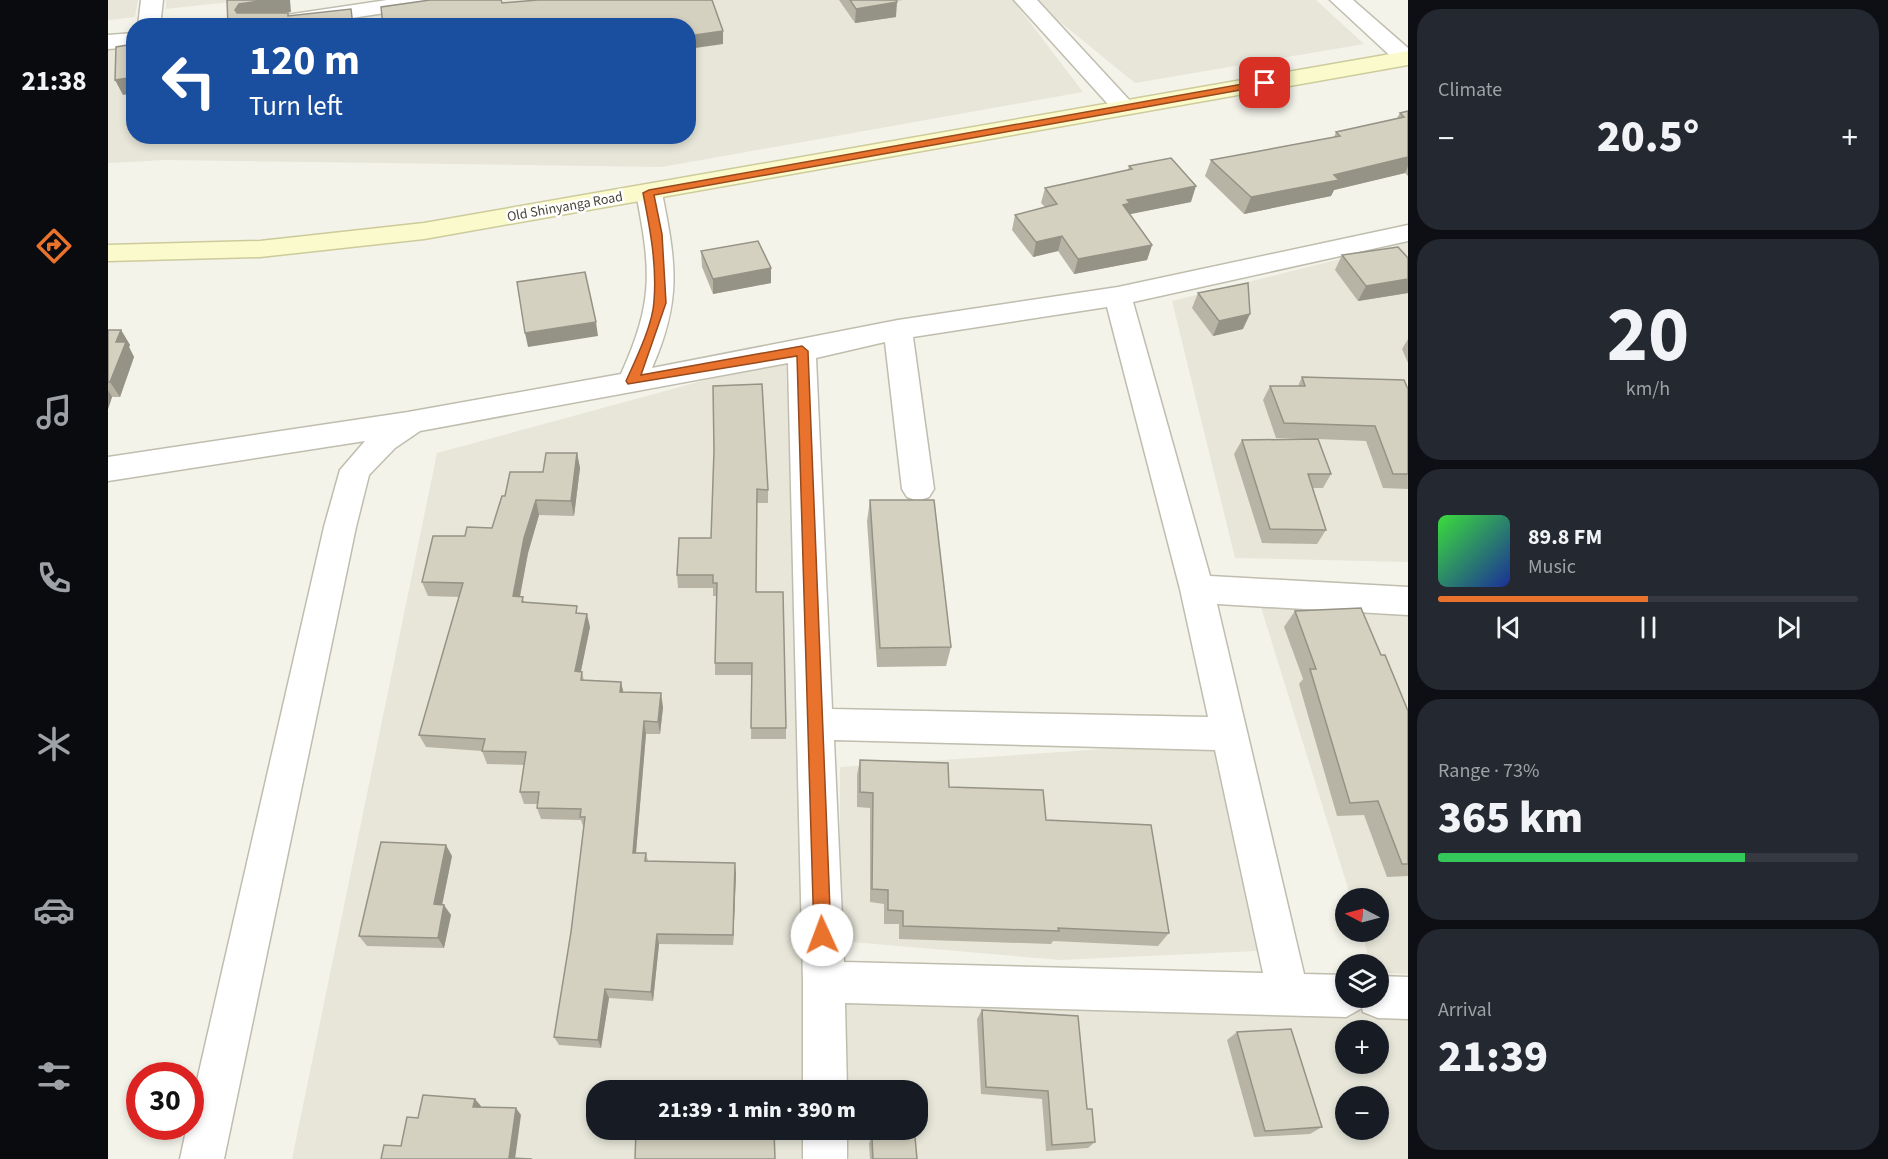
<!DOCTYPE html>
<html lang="en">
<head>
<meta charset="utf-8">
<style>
	body { margin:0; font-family:"Source Sans 3",sans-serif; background:#242831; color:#f1f3f6; height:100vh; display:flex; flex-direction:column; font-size:22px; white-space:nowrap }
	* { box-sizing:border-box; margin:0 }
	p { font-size:20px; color:#9ea1a6 }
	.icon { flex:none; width:33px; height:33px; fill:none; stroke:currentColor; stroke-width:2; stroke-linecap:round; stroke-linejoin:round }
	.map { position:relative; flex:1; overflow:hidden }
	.panel { display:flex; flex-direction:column; gap:9px; padding:9px; background:#0d0f14; width:480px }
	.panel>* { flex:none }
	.guide { position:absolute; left:18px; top:18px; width:570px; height:126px; border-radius:24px; box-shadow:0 3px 9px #0003; background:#1a4fa0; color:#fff; overflow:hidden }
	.needle { width:39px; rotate:276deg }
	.controls { position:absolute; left:1227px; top:888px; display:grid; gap:12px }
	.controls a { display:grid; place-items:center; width:54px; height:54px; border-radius:50%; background:#171b24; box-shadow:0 3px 9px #0003; font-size:30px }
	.speed { position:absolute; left:18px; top:1062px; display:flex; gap:12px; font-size:30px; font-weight:700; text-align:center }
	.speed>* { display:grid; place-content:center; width:78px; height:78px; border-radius:50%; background:#171b24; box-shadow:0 3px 9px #0003; line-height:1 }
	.speed .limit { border:9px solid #d22; background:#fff; color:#111 }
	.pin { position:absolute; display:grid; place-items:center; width:51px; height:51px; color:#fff; margin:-26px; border-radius:12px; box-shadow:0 3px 9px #0006 }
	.me { position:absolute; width:66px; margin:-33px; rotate:358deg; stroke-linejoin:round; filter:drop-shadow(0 0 4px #0008) }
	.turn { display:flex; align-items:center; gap:21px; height:126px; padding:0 24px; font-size:27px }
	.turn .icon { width:78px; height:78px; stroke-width:2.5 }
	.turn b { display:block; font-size:42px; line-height:51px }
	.big { font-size:45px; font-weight:800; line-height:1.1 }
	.panel .card { flex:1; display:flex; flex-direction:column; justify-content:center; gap:9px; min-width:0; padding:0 21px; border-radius:24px; background:#242831 }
	.panel .dial { align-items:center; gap:0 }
	.dial b { font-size:78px; line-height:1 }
	.song { display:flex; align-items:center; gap:18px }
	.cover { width:72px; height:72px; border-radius:9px; background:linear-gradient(135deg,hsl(120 70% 55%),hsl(230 70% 35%)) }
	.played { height:6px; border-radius:3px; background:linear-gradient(90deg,#e9722c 50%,#363941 50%) }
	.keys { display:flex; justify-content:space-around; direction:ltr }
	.heat { display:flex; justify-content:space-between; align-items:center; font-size:33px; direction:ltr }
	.charge { height:9px; border-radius:4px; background:linear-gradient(90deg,#34c759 73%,#363941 0) }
	.trip { position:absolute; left:478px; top:1080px; width:342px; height:60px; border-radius:24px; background:#171b24; box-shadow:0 3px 9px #0003; font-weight:800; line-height:60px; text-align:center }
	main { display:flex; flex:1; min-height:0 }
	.tab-bar { display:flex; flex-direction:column; width:108px; justify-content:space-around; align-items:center; background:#090b0e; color:#9ea1a6 }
	.tab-bar .icon { width:42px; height:42px }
	.tab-bar .active { color:#e9722c }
	.tab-bar b { font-size:27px; color:#f1f3f6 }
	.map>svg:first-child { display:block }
</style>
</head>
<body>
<main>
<nav class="tab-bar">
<b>21:38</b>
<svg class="icon active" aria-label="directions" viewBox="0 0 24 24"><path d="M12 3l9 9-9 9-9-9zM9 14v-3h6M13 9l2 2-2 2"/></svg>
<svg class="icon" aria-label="music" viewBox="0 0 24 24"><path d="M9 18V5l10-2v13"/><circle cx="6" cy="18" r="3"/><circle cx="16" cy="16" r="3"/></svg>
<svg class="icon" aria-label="phone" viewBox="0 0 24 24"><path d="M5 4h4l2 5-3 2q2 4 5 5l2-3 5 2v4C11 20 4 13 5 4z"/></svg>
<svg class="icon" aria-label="climate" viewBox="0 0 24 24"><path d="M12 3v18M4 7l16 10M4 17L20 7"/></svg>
<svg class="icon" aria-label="car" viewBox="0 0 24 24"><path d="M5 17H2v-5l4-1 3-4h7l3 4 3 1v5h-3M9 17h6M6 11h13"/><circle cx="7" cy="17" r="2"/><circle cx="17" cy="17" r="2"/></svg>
<svg class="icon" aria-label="filters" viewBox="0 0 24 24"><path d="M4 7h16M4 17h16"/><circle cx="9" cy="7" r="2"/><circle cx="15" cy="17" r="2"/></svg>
</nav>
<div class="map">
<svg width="1300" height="1159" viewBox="0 0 1300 1159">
	<rect width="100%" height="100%" fill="#f4f3ea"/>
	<g fill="#e7e6d9" fill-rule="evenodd">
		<polygon points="0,0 30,0 27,17 0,20"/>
		<polygon points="58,0 140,0 58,9"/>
		<polygon points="317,0 905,0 975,92 554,167 57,160 0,163 0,35 25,33 26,136 580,136 580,26 97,25"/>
		<polygon points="925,0 1208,0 1256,44 1027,83"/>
		<polygon points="1300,242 1300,562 1127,558 1064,301"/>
		<polygon points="678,358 700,1090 489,1090 489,1130 701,1130 702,1159 184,1159 329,453"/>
		<polygon points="1152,604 1300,604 1300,974 1271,973 1270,964 1263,964 1253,932 1270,932 1270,898 1243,898"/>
		<polygon points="1115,741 1169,950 953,960 732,941 732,767"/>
		<path d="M732,990L1300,1013V1159H741L739,1130H810V1090H737ZM1238,1030H1270V1064H1238ZM1238,1096H1270V1130H1238Z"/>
	</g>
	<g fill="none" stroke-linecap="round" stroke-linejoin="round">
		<g stroke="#bfbdad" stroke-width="3">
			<g id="minor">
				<polygon points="33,0 55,0 52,26 30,26"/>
				<polygon points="279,0 333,0 329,4 322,6 192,26 135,26 137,21 145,20"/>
				<polygon points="906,0 929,0 1024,103 1028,108 1024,113 1008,113"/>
				<polygon points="1222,0 1245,0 1300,48 1300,64 1290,63"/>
				<polygon points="26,33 26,47 0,49 0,35"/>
				<path d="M541,185L550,188L554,193C568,263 574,300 544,368L790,320L1010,287L1300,225V241L1025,302L1102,576L1300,587V615L1109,604L1196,974L1238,975V998H1270V976L1300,977V1019L1270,1018L1255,1012L1254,1008L1238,1017L737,1003L739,1090H695V982L680,363L312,431L287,448L261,475L248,527L116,1159H72L79,1126H82V1111L216,527L232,470L257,441L0,481V457L300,412L513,374C546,301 543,270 528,193L532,188ZM999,307L1072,589L1100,717L724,709L708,358L777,342L794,489L799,497L810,501L821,497L826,489L805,337ZM726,740L1107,750L1155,973L736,962Z"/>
				<rect x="695" y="1130" width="44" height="29"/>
			</g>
		</g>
		<g stroke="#cdcb9b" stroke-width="3">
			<polygon id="secondary" points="1300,51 1300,65 316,239 152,257 0,261 0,245 152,241 316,223"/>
		</g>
		<use href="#minor" fill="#fff" fill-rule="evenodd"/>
		<use href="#secondary" fill="#fafacd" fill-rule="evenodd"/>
	</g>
	<g fill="#b7b4a5">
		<polygon points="731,0 795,0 788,1 788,17 747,23"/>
		<polygon points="1300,111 1300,176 1297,173 1226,190 1223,196 1136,214 1097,176 1103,160 1226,137 1228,132 1289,118 1292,113"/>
		<polygon points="1021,166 1083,202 1021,214 1044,245 1039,260 966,274 950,251 925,257 904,230 907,215 937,207 933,203 937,188 1020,170"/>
		<polygon points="593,251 663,268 663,283 605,294 594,267"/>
		<polygon points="1234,255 1300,258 1300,293 1250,301 1227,270"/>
		<polygon points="1090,293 1135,329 1105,336 1084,308"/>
		<polygon points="0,330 13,330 22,345 21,347 26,357 12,397 4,397 0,409"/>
		<polygon points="1300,339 1300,363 1294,349"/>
		<polygon points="1194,377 1300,389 1300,489 1275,488 1258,441 1210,439 1223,474 1215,488 1205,488 1218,530 1209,544 1154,543 1126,454 1134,440 1196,439 1168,438 1155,400 1162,386 1190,386"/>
		<polygon points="606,451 660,490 660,503 649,503 648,592 678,728 678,739 643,739 644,675 607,675 607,663 609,596 605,596 605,588 570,588 569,575 603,538"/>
		<polygon points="469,453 472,468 466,516 431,515 420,553 412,597 417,602 471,613 482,627 473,671 474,672 476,680 513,682 515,692 555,707 552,734 538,734 528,853 538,853 540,861 628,874 625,945 551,944 545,1001 501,998 493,1048 451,1045 446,1037 463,932 476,829 473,820 433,819 429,808 430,804 416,804 412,792 416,765 379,764 374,751 318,747 311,735 351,597 320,596 314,582 357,536 384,528 397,496 435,472"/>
		<polygon points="762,500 843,647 838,666 769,667 759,521"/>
		<polygon points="1187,611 1273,655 1300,711 1300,876 1279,877 1256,815 1229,816 1191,684 1195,679 1176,627"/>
		<polygon points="752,760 841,787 938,820 1061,933 1050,946 945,941 943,944 791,939 791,924 776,924 776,904 762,902 762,808 749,807 749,775"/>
		<polygon points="344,856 334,905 343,915 336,948 259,946 251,936"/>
		<polygon points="874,1010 987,1142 980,1148 938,1151 934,1099 873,1094 869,1019"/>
		<polygon points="1129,1032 1214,1127 1202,1134 1146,1137 1119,1040"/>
		<polygon points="764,1137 809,1159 762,1159 761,1143"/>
	</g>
	<g fill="#959286">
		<polygon points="159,0 182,0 183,12 137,19 133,25 127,10 131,4"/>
		<polygon points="789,2 788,17 747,23 748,9"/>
		<polygon points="615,31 615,44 580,49 580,36"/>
		<polygon points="26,77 26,93 15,95 7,80"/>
		<polygon points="1300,157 1300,166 1297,173 1226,190 1223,196 1136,214 1143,197 1226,175"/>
		<polygon points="1088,186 1083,202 1018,215 1015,205 1019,200"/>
		<polygon points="954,236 950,251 925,257 928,242"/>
		<polygon points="1044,245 1039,260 966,274 970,259"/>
		<polygon points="663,268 663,283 605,294 605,279"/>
		<polygon points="1300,279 1300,293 1250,301 1258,286"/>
		<polygon points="1142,314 1135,329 1105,336 1111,321"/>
		<polygon points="488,322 490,336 420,347 417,333"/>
		<polygon points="13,330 22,345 21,347 26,357 12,397 2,382 8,342"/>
		<polygon points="0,390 4,397 0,409"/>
		<polygon points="469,453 472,468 466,516 463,501"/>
		<polygon points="428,500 431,515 420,553 409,611 405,596 416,538"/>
		<polygon points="479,614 482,627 470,685 467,671"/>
		<polygon points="513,682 516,695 512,692"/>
		<polygon points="553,693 555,707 552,734 550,722"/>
		<polygon points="536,721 538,734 527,864 525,853"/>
		<polygon points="338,845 344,856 332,915 326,904"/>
		<polygon points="627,863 628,874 625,945 625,935"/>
		<polygon points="336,905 343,915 336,948 330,938"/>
		<polygon points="549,934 551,944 545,1001 543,992"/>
		<polygon points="497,989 501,998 493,1048 490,1040"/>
		<polygon points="367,1099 373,1106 371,1114 365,1107"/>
		<polygon points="408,1108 413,1115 407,1159 401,1158"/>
	</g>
	<g fill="#d5d1c0" stroke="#959286" stroke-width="1.5">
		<polygon points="119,0 159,0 131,4 127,10 129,13 180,13 180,16 243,9 245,26 120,26"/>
		<polygon points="322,0 393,0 394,3 430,0 604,0 615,31 580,36 580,26 354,26 354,24 338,26 275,26 273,7"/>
		<polygon points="742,0 788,0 789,2 748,9"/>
		<polygon points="26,44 26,77 7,80 8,47"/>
		<polygon points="1300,111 1300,157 1226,175 1231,180 1143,197 1103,160 1232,136 1228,132 1296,117 1292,113"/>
		<polygon points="1063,158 1088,186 1019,200 1022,203 1015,205 1044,245 970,259 954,236 928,242 907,215 949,204 937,188 1024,169 1021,166"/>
		<polygon points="650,241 663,268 605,279 593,251"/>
		<polygon points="1290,247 1300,258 1300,279 1258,286 1234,255"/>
		<polygon points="477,272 488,322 417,333 409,282"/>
		<polygon points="1140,283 1142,314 1111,321 1090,293"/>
		<polygon points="0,330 13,330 8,342 18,342 2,382 0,382"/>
		<polygon points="1194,377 1296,380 1300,389 1300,474 1285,474 1267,426 1176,423 1162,386 1197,386"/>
		<polygon points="654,384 660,490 649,489 648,592 675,592 678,728 643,728 644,663 607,663 609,583 605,583 605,575 569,575 571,538 603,538 606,451 605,386"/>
		<polygon points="1210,439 1223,474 1200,474 1218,530 1162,529 1134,440"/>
		<polygon points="438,453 469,453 463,501 428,500 416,538 405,596 415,597 414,602 469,606 468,613 479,614 467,671 474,672 473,680 513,682 512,692 553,693 550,722 536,721 525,853 538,853 537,861 627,863 625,935 549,934 543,992 497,989 490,1040 446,1037 463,932 477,817 472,817 473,809 429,808 431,792 412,792 418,752 374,751 377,739 311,735 355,583 314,582 325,536 357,536 359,527 384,528 394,496 397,496 402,472 435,472"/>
		<polygon points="762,500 826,500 843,647 772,648"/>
		<polygon points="1253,608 1273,655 1277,655 1300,711 1300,864 1294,864 1270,801 1242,803 1202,669 1208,669 1187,611"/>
		<polygon points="752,760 840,763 841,787 935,790 938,820 1043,825 1061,933 950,928 951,931 795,926 795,911 780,910 780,890 764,889 765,793 752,792"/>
		<polygon points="273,842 338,845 326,904 336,905 330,938 251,936"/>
		<polygon points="874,1010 970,1016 979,1109 984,1109 987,1142 944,1145 940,1091 878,1087"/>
		<polygon points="1183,1029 1214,1127 1157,1131 1129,1032"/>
		<polygon points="666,1084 666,1090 531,1090 531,1086"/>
		<polygon points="315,1095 367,1099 365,1107 408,1108 401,1158 424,1159 273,1159 276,1145 293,1146 299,1117 310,1118"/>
		<polygon points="528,1130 666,1130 667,1159 527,1159"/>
		<polygon points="764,1137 807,1137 809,1159 765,1159"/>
	</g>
	<path fill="#e9722c" stroke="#974a1d" stroke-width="1.5" d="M1157,80L1162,83L1160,85L546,195L554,234L558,303L533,375L694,346L700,351L723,935L720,941L714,943L708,941L706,935L689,356L520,384L518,381C528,359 545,324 546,301C549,265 542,228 535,193L541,190Z"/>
	<g text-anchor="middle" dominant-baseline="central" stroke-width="5" stroke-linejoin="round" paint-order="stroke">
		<g font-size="14" fill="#474539" stroke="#fff">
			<text transform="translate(457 207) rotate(-10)">Old Shinyanga Road</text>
		</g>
	</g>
</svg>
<div class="controls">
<a><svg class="needle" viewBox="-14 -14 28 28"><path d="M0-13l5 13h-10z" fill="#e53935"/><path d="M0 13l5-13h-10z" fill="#9ea1a6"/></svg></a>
<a><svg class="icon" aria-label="layers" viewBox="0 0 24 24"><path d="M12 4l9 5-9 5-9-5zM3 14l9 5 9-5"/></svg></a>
<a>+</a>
<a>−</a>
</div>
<div class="speed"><div class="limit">30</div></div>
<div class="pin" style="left:1157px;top:83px;background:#d93025"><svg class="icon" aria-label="arrive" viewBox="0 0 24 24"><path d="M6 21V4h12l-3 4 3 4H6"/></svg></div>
<svg class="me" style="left:714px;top:935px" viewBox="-20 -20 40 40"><circle r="19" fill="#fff"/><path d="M0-13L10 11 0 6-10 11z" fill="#e9722c"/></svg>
<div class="trip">21:39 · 1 min · 390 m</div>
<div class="guide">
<div class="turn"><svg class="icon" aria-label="left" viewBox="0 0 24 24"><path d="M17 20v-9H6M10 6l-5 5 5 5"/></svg><div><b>120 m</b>Turn left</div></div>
</div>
</div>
<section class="panel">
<div class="card"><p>Climate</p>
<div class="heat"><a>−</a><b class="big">20.5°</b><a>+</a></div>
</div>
<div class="card dial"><b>20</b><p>km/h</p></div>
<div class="card">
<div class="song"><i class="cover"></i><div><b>89.8 FM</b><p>Music</p></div></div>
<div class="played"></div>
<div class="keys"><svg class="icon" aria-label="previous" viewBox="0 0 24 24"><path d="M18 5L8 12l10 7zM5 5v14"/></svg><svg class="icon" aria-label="pause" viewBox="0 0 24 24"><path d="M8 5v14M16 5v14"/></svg><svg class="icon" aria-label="next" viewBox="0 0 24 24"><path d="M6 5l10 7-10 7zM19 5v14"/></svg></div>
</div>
<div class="card"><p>Range · 73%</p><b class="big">365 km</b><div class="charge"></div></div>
<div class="card"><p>Arrival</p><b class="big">21:39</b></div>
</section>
</main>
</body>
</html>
